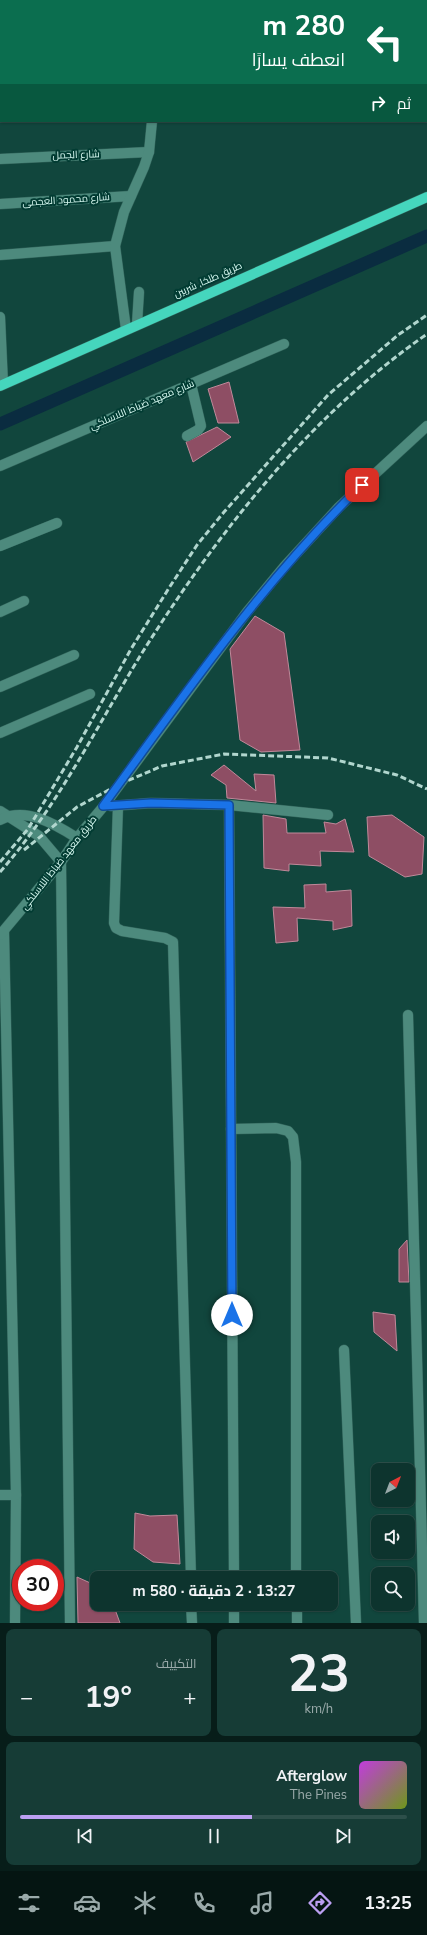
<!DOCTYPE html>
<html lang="ar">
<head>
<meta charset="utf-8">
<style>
	body { margin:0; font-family:"Nunito Sans",Cairo,sans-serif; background:#163c36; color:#f1f3f6; direction:rtl; height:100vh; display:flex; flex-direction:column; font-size:15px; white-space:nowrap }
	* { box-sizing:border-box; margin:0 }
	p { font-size:13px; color:#9aaaaa }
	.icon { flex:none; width:22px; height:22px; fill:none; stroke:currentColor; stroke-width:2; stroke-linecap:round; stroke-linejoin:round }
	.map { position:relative; height:1623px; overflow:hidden; direction:ltr }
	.panel { display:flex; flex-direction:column; gap:6px; padding:6px; background:#071d19; flex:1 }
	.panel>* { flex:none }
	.guide { position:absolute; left:0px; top:0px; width:427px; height:122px; box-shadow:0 1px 3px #0004,0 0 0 1px #2d4f4a; direction:rtl; background:#0b6e4f; color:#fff; overflow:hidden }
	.needle { width:26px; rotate:42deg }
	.controls { position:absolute; left:371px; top:1463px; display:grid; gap:8px }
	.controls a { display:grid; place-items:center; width:44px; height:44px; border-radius:8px; background:#0d342e; box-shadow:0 1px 3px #0004,0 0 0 1px #2d4f4a; font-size:20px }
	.speed { position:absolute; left:12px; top:1559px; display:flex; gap:8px; font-size:20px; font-weight:700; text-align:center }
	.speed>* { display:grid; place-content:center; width:52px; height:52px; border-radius:50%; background:#0d342e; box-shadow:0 1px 3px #0004,0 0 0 1px #2d4f4a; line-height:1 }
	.speed .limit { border:6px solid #d22; background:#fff; color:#111 }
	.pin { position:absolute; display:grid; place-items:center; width:34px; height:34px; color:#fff; margin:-17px; border-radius:8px; box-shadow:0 2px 6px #0006 }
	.me { position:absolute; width:44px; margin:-22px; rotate:0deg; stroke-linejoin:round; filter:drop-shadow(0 0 3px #0008) }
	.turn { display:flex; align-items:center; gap:14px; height:84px; padding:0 16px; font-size:18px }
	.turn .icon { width:52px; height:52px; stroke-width:2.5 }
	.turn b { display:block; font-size:28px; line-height:34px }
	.then { display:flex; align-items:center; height:38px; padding:0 16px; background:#0003; gap:8px; font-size:15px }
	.big { font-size:30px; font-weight:700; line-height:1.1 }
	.panel .widget { flex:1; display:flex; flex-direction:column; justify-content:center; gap:6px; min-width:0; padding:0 14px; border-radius:8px; background:#163c36 }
	.panel .dial { align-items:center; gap:0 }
	.dial b { font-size:52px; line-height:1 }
	.song { display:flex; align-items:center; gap:12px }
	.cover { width:48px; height:48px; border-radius:6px; background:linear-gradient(135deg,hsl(290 70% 55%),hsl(80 70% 35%)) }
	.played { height:4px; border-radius:2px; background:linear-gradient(90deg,#bca0f2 60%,#2d4f4a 60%) }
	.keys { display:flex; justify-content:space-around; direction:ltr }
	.heat { display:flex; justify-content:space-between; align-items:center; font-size:22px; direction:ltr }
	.panel .tiles { flex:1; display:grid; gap:6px; grid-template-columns:1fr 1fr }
	.widget:last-child { grid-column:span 2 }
	.trip { position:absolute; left:90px; top:1571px; width:248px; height:40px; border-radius:8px; background:#0d342e; box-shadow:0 1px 3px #0004,0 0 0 1px #2d4f4a; font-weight:700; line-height:40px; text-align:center; direction:rtl }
	.dock { display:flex; height:64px; justify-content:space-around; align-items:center; background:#051512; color:#9aaaaa }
	.dock .icon { width:28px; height:28px }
	.dock .active { color:#bca0f2 }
	.dock b { font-size:18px; color:#f1f3f6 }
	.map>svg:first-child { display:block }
</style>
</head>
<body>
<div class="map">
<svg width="427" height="1623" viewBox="0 0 427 1623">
	<rect width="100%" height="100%" fill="#11463d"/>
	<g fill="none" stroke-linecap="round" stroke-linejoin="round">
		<polyline stroke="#0a2c40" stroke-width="13" points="0,424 427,236"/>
	</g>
	<g fill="#8e4e64" stroke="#c0899a">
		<polygon points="229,382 239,423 218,423 208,389"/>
		<polygon points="217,427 231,437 193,462 186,442"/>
		<polygon points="255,616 284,633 300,750 261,752 240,740 230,649"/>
		<polygon points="224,765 256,791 254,774 274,775 276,803 227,798 226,785 211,775"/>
		<polygon points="263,815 286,819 287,833 326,833 324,822 336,824 345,819 354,852 320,851 321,866 289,864 289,871 264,868"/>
		<polygon points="392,815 424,837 422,874 405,877 369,856 367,817"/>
		<polygon points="326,884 326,892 351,890 352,926 333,930 333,921 297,918 298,941 276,943 273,907 305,908 304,885"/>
		<polygon points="407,1240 409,1282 399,1282 399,1249"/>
		<polygon points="373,1312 395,1315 397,1351 374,1332"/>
		<polygon points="135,1513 150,1516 177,1515 180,1564 153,1562 134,1549"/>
		<polygon points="77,1577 97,1586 97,1604 116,1604 116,1612 120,1623 78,1623"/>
	</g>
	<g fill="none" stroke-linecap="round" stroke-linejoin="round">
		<g stroke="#31635a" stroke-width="11">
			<g id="minor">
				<polyline points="141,0 141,1"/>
				<polyline points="15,1 15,0"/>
				<polyline points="62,1 62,0"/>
				<polyline points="251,1 251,0"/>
				<polyline points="0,17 1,17"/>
				<polyline points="0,62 1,62"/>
				<polyline points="0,111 1,111"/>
				<polyline points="0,159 149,152"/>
				<polyline points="0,204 131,196"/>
				<polyline points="0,255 115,246"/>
				<polyline points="0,317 3,384"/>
				<polyline points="137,324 139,292"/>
				<polyline points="126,329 115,246 124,212 144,167 149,152 152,121"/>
				<polyline points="187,436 198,430 201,426 191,384"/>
				<polyline points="0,466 284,344"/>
				<polyline points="0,546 57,523"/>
				<polyline points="0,612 24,601"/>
				<polyline points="0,687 74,655"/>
				<polyline points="0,733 90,694"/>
				<polyline points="229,805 234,1578"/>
				<polyline points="111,806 151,803 229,805 328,815"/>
				<polyline points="118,806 114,923 116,928 122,931 165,938 173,942 191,1578"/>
				<polyline points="0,811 39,836 61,862 70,1623"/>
				<path d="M0,820C25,806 55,824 77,838"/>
				<polyline points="4,931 16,1495 15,1623"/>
				<polyline points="0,935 61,862 77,838 103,807 247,612 284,567 339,507 427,426"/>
				<polyline points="408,1015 424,1623"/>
				<polyline points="231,1129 276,1128 288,1131 293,1137 296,1162 296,1578"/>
				<polyline points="344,1350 356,1623"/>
				<polyline points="0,1495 16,1495"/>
				<polyline points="191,1604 192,1623"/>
				<polyline points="234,1604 234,1623"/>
				<polyline points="297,1604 297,1623"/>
			</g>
		</g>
		<g stroke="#31635a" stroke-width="11">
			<polyline id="major" points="0,386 427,197"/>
		</g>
		<use href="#minor" stroke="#4d8a7d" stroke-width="10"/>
		<use href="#major" stroke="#45d6bd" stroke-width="10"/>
		<g stroke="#b1d6ce" stroke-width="3" stroke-dasharray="6 3" stroke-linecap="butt">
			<polyline points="24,850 77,807 120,784 162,766 224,754 328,758 397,775 427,789"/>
			<polyline points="0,862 28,829 77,747 131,649 169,588 197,545 224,512 328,395 398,335 427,315"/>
			<path d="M0,872C60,804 99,721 147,645C222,527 312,414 427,334"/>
		</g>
	</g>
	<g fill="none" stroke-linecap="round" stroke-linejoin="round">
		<g stroke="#114b97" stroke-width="10">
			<path id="route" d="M232,1315L229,805L151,803L103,806C184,695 263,581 362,485"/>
		</g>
		<use href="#route" stroke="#1a73e8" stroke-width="7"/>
	</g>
	<g text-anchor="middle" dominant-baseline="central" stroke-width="4" stroke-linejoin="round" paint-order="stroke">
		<g font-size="10" fill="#dbfcf4" stroke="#023c33">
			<text transform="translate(76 155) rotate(-2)">شارع الجمل</text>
			<text transform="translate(66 200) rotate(-4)">شارع محمود العجمى</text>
			<text transform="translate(208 280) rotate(-24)">طريق طلخا, شربين</text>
			<text transform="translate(142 405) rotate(-23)">شارع معهد ضباط اللاسلكي</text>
			<text transform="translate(59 863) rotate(-52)">طريق معهد ضباط اللاسلكي</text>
		</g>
	</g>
</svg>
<div class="controls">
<a><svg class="needle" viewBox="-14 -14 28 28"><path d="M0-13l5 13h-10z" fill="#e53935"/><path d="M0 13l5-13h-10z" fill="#9aaaaa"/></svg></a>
<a><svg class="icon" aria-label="sound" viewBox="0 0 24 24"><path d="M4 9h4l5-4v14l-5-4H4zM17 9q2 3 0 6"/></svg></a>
<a><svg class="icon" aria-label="search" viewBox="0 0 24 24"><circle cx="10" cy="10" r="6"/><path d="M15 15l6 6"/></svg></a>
</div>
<div class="speed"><div class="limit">30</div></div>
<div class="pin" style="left:362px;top:485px;background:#d93025"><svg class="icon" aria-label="arrive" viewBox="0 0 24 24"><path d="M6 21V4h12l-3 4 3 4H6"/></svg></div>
<svg class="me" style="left:232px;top:1315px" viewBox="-20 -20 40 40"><circle r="19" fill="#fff"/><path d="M0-13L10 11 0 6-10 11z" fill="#1a73e8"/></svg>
<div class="trip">13:27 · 2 دقيقة · 580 m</div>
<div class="guide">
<div class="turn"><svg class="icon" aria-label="left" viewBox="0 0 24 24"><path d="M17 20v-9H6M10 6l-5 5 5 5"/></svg><div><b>280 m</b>انعطف يسارًا</div></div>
<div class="then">ثم<svg class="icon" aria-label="right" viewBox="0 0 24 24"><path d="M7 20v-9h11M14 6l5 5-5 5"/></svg></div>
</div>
</div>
<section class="panel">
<div class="tiles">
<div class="widget dial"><b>23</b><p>km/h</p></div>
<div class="widget"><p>التكييف</p>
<div class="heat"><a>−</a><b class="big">19°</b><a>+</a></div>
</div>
<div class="widget">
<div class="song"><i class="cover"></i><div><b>Afterglow</b><p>The Pines</p></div></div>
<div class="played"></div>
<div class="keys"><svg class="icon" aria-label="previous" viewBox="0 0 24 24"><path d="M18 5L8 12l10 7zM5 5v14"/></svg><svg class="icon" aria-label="pause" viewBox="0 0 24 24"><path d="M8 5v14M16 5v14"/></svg><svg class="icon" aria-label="next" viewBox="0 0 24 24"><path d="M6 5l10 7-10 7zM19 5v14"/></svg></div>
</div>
</div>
</section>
<nav class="dock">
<b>13:25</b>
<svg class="icon active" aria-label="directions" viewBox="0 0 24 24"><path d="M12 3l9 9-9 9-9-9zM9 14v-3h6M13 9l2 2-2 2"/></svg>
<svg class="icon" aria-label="music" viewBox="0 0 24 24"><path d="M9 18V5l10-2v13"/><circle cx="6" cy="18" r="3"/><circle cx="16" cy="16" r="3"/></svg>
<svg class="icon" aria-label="phone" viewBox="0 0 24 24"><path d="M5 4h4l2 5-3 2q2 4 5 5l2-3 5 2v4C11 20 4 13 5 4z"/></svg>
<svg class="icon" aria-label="climate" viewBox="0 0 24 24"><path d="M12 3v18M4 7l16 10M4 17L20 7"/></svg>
<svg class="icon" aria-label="car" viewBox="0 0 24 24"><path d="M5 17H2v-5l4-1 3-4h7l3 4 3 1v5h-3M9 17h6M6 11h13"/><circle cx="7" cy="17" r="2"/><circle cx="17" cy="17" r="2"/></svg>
<svg class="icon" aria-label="filters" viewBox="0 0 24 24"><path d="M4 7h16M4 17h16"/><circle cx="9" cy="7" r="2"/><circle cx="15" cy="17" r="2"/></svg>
</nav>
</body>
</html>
